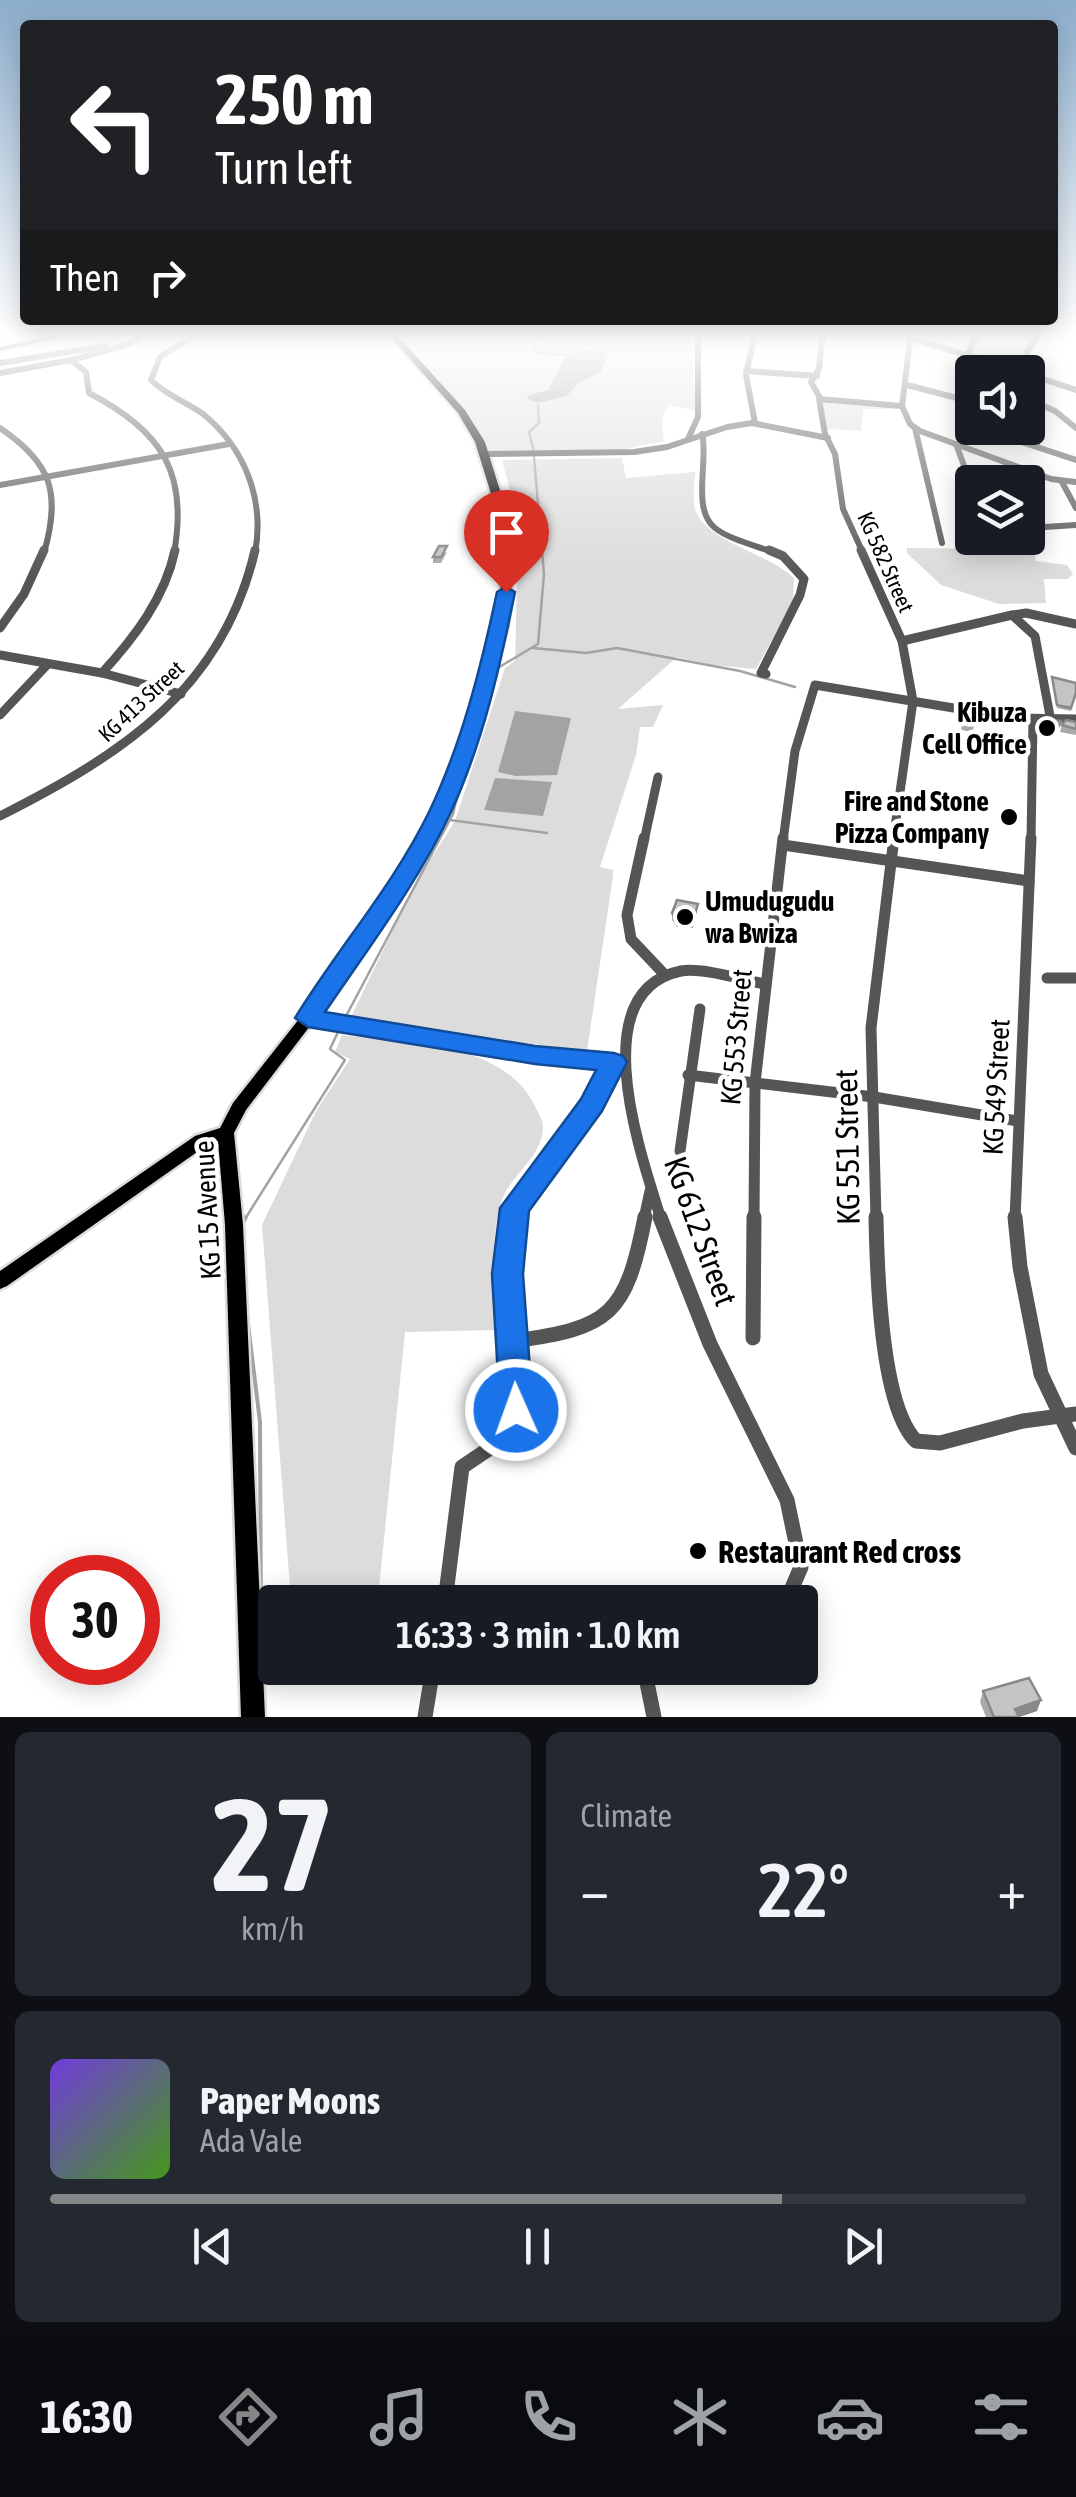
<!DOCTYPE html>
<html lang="en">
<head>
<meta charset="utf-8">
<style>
	body { margin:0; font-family:"Asap Condensed",sans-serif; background:#242831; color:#f1f3f6; height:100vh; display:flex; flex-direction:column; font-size:38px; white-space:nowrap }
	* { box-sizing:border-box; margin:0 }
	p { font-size:32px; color:#9ea1a6 }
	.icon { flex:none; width:55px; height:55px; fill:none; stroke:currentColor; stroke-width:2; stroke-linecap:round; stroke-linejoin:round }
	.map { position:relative; height:1717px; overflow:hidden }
	.drawer { display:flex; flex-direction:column; gap:15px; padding:15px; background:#0d0f14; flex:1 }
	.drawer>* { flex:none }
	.top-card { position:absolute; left:20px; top:20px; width:1038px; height:305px; border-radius:10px; box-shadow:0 5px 25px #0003; background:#202124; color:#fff; overflow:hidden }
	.buttons { position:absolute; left:955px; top:355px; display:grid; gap:20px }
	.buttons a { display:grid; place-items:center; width:90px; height:90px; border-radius:10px; background:#171b24; box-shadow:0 5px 25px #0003; font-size:50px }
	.speed { position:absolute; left:30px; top:1555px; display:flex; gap:20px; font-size:50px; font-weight:700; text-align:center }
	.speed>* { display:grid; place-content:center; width:130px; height:130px; border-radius:50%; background:#171b24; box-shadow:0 5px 25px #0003; line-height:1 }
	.speed .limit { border:15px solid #d22; background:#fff; color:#111 }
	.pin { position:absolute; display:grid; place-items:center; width:85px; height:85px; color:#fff; margin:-102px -42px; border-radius:50% 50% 50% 0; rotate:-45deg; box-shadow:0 0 10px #0007 }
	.pin .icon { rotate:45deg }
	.me { position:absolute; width:110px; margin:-55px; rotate:358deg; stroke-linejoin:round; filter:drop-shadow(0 0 8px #0008) }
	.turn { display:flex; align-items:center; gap:35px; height:210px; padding:0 30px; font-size:45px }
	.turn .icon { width:130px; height:130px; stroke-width:2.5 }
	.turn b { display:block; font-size:70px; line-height:85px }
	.then { display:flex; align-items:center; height:95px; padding:0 30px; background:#0003; gap:20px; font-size:38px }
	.big { font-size:75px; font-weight:600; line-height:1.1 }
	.drawer .tile { flex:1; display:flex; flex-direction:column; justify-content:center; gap:15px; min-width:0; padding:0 35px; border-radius:15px; background:#242831 }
	.drawer .dial { align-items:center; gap:0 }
	.dial b { font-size:130px; line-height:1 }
	.song { display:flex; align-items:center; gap:30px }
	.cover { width:120px; height:120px; border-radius:15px; background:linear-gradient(135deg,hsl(260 70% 55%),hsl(100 70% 35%)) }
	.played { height:10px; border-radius:5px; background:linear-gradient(90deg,#858687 75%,#363941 75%) }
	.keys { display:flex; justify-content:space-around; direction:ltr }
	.heat { display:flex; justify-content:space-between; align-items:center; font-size:55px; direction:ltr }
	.drawer .tiles { flex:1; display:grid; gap:15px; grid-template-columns:1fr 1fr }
	.tile:last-child { grid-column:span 2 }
	.trip { position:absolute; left:258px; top:1585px; width:560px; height:100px; border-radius:10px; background:#171b24; box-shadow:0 5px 25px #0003; font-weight:600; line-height:100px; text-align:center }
	.dock { display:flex; height:160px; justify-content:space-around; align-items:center; background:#090b0e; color:#9ea1a6 }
	.dock .icon { width:70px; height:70px }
	.dock .active { color:#858687 }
	.dock b { font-size:45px; color:#f1f3f6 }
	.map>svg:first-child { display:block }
</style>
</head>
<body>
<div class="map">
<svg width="1076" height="1717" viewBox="0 0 1076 1717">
	<rect width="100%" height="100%" fill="#fff"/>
	<g fill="#dcdcdc">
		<path d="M397,333H691L696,411L670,405C660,416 662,427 664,441L625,449L487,452C466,396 429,379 397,333Z"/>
		<polygon points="817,399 887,402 899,409 863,409 861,431 828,429 821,423"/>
		<path d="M622,458L626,478L695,472C695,482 693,494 694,504C698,540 767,552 794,578L793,602L756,669L713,665L677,657L618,709L663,705L653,727H640L636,755L600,867L613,870V876L587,1051L349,1021L415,884L455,821L505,668L515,661L518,544L530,541L528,521L518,519L502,460Z"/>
		<polygon points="1030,530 1036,561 1067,565 1073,574 1068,579 1044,579 1046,603 999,604 941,585 907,553 907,548 1008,549 1019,538 1028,538"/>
		<path d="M342,1035C405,1043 502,1040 535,1106C538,1113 543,1120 543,1127C542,1158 512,1173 502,1200C489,1234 496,1294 495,1330L405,1332L379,1588L290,1587L262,1225L316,1111L350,1059L335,1052Z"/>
	</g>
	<g fill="#a3a3a3">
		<polygon points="588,349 608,354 601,372 577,384 567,396 537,403 527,399 529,395 548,390 567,354"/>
		<polygon points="515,711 571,718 557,775 516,776 498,772"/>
		<polygon points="495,778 552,782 543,816 484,810"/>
	</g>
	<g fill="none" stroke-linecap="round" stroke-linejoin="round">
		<g stroke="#a3a3a3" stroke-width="2.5">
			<polyline points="537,333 533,343 536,353 566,355"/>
			<polyline points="534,451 529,432 539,423 538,406"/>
			<polyline points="533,648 586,653 617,648 740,671 795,687"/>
			<polyline points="475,737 496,669 538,644 544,574 534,457"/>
			<polyline points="450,820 547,833"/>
			<polyline points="345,1018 453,814 463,773"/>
			<polyline points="245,1219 345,1060 330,1049 339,1030"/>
		</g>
		<g stroke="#a3a3a3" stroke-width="4">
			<polyline points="242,1224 246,1217"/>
			<polyline points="247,1316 260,1422 261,1632"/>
		</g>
		<g stroke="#dbdbdb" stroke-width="5">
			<g id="major">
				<polygon points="63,333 78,333 0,351 0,347"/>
				<polygon points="387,333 395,333 465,410 485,442 507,513 511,593 508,626 466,766 433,839 380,924 313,1022 246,1110 234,1133 243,1225 265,1717 241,1717 225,1225 218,1141 207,1145 7,1286 0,1289 0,1271 195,1136 220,1128 233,1103 303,1014 369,919 419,839 454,766 496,626 501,593 497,513 475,442 458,413"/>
			</g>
		</g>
		<g stroke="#555" stroke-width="6">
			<path d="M147,333L126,345L71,360L86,372L89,393C160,430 189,471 174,553"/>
			<path d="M198,333L160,357L151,380C166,395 186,402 203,414C245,448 265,500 255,553"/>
			<polyline points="755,333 746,375 755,423"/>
			<polyline points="910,338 1023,372"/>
			<polyline points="0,363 105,346"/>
			<polyline points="746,371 817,376"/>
			<polyline points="0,373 71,360"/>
			<polyline points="1028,374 1076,390"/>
			<polyline points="1033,376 1026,354 1039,333"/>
			<polyline points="962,383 963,365 977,333"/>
			<polyline points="907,385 961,399 962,383 972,384"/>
			<polyline points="820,398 811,382 819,369 823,333"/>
			<polyline points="957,399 972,424"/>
			<polyline points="1028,399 1055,411 1076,428"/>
			<polyline points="902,406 911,333"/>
			<path d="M0,428C52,463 61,493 44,553"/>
			<polyline points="915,428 942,543"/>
			<polyline points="979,428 1076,460"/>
			<polyline points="1014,428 1037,445"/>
			<path d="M702,434C709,460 691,509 715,528C730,540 758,546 775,553"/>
			<polyline points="688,439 698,417 698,333"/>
			<polyline points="956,444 972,487"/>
			<polyline points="484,454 634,452 667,447 727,427 752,423 828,438"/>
			<polyline points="1062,482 1076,508"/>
			<polyline points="0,485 229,444"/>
			<polyline points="1028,528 1076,525"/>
			<polyline points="1019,547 1022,538"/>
			<polyline points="863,553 843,509 835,454 825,434 819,399 902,406 910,424 920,431 1051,479 1076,482"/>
		</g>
		<g stroke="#555" stroke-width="9">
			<polyline points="861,550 902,641 913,701 893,841"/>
			<polyline points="1013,615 1026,613 1076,624"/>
			<polyline points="0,628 24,594 44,550"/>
			<polyline points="902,641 1012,615 1035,636 1050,716"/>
			<polyline points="0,655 102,673 181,694"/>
			<path d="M102,673C134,638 165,598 175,550"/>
			<polyline points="766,674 761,673 800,595 804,579 783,556 769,550"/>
			<polyline points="0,715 47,665"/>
			<path d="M0,816C121,755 223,690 255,550"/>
			<polyline points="644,841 658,777"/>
			<polyline points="783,841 795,751 815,685 1014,718 1076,719"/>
			<polyline points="1031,841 1033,719"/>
		</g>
		<g stroke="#555" stroke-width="11">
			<polyline points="644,838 627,915 631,939 665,975"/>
			<polyline points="783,845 1029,881"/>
			<polyline points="1047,978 1076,978"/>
			<polyline points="308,1018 535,1055 619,1062"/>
			<polyline points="688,1075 874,1097 1018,1121"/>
			<polyline points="680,1151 700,1009"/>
			<polyline points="512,1219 520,1196 592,1104 614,1062"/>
			<polyline points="644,1219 650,1191"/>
			<path d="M661,1219C642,1158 582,991 681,971C701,967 743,980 765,984"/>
			<polyline points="754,1219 755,1083 783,838"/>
			<polyline points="876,1219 871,1028 894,838"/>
			<polyline points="1015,1219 1031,838"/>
		</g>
		<g stroke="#555" stroke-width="15">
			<polyline points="660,1217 710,1344 787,1500 801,1567 786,1602"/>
			<path d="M876,1217C877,1269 880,1405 916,1441L940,1443L1023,1421L1076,1414"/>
			<polyline points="1015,1217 1020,1267 1041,1374 1076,1448"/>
			<polyline points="753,1338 754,1217"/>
			<path d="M514,1341C610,1328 626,1315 645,1217"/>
			<polyline points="446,1599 469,1602"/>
			<polyline points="445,1602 462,1467 517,1430 508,1274 513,1217"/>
			<polyline points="644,1668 654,1717"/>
			<polyline points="425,1717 433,1668"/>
		</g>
		<use href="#major" fill="#000" fill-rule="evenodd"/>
	</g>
	<g fill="#a9a9a9">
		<polygon points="447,552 441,563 433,563 433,557"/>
		<polygon points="1052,677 1076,694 1071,711 1057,708"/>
		<polygon points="964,711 974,725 973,732 961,730"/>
		<polygon points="1044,720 1061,721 1055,736 1041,732"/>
		<polygon points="1076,722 1076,735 1060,732 1062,725"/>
		<polygon points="698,904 693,928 677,927 672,920 672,913"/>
		<polygon points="983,1691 1037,1711 1019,1717 986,1717 980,1702"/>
	</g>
	<polygon fill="#898989" points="1041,1700 1037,1711 1019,1717 1015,1709"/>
	<g fill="#c4c4c4" stroke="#898989" stroke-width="2.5">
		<polygon points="439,546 447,546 441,557 433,557"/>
		<polygon points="1052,677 1076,683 1076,693 1071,708 1057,705"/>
		<polygon points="964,711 975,714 974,725 962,724"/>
		<polygon points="1044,720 1061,721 1057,730 1042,726"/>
		<polygon points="1066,720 1076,722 1076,729 1062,725"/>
		<polygon points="677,900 698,904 693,921 677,920 672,913"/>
		<polygon points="1029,1678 1041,1700 1015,1709 1019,1717 994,1717 983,1691"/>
	</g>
	<linearGradient id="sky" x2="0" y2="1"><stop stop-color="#8cadcc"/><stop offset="0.58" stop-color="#fff"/><stop offset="1" stop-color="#fff" stop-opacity="0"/></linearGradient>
	<rect width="1076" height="573" fill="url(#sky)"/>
	<path fill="#1a73e8" stroke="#114b97" stroke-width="2.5" d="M506,587L515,592C500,667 483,742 451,812C418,883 369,947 325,1012L535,1046L614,1053L623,1056L627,1062L602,1111L529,1211L523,1274L533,1410L528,1420L516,1424L505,1420L500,1410L492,1274L500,1208L581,1099L596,1070L535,1064L308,1027L295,1018C338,948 393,886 429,812C462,743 481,667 497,592Z"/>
	<g fill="#000" stroke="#fff" stroke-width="4">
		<circle cx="1047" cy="728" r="10"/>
		<circle cx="1009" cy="817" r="10"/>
		<circle cx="685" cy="917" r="10"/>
		<circle cx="698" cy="1551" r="10"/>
	</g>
	<g text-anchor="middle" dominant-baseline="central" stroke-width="9" stroke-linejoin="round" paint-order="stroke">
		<g font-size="22" fill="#000" stroke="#fff">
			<text transform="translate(886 562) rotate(66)">KG 582 Street</text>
			<text transform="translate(141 701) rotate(-43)">KG 413 Street</text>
		</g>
		<g font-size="28" font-weight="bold" fill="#000" stroke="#fff" text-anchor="end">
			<text x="1027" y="712">Kibuza<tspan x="1027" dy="32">Cell Office</tspan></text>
			<text x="989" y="801">Fire and Stone<tspan x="989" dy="32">Pizza Company</tspan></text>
			<text x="705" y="901" text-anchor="start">Umudugudu<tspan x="705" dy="32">wa Bwiza</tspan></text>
		</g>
		<g font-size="28" fill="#000" stroke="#fff">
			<text transform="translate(736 1037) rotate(-85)">KG 553 Street</text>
			<text transform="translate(996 1087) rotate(-87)">KG 549 Street</text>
			<text transform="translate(207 1210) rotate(-93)">KG 15 Avenue</text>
		</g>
		<g font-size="32" fill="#000" stroke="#fff">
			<text transform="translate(847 1147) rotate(-91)">KG 551 Street</text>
			<text transform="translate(701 1231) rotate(70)">KG 612 Street</text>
		</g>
		<g font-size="32" font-weight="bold" fill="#000" stroke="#fff" text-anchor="start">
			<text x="718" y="1551">Restaurant Red cross</text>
		</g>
	</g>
</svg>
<div class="buttons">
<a><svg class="icon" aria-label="sound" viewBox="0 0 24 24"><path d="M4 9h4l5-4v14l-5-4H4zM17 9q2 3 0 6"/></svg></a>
<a><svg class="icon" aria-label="layers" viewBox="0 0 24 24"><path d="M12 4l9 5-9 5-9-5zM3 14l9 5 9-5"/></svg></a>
</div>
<div class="speed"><div class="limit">30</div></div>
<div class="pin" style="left:506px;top:592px;background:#d93025"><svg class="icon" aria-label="arrive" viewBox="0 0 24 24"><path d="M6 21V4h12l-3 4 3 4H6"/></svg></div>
<svg class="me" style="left:516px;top:1410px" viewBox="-20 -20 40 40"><circle r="17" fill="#1a73e8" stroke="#fff" stroke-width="3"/><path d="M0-11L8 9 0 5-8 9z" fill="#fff"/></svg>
<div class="trip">16:33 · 3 min · 1.0 km</div>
<div class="top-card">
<div class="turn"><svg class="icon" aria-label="left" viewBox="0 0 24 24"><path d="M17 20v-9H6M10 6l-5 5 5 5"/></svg><div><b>250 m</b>Turn left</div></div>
<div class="then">Then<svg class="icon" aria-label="right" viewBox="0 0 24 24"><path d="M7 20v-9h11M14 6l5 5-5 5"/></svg></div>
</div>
</div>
<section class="drawer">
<div class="tiles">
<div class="tile dial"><b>27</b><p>km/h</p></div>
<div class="tile"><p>Climate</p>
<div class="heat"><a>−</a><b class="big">22°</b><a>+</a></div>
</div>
<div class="tile">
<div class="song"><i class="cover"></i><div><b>Paper Moons</b><p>Ada Vale</p></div></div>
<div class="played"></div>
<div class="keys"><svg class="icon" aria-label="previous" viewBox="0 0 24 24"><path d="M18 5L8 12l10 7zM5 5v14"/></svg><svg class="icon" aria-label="pause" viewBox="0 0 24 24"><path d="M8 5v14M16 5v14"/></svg><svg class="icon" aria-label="next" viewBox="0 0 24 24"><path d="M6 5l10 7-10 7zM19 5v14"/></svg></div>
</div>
</div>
</section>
<nav class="dock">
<b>16:30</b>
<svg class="icon active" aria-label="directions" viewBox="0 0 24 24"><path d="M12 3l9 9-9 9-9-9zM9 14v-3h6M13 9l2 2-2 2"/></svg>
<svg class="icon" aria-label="music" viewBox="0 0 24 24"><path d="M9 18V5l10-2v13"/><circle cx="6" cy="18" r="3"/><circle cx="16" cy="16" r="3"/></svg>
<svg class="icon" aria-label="phone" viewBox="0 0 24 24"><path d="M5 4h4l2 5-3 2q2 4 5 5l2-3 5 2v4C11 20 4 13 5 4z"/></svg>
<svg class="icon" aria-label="climate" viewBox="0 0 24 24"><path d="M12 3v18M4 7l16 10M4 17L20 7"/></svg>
<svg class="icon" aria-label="car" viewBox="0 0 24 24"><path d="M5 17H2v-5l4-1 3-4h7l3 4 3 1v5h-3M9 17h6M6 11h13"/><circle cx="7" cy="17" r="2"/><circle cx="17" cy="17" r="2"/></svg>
<svg class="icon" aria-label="filters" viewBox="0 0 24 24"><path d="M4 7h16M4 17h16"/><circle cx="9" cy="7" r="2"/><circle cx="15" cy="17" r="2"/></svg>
</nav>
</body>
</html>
